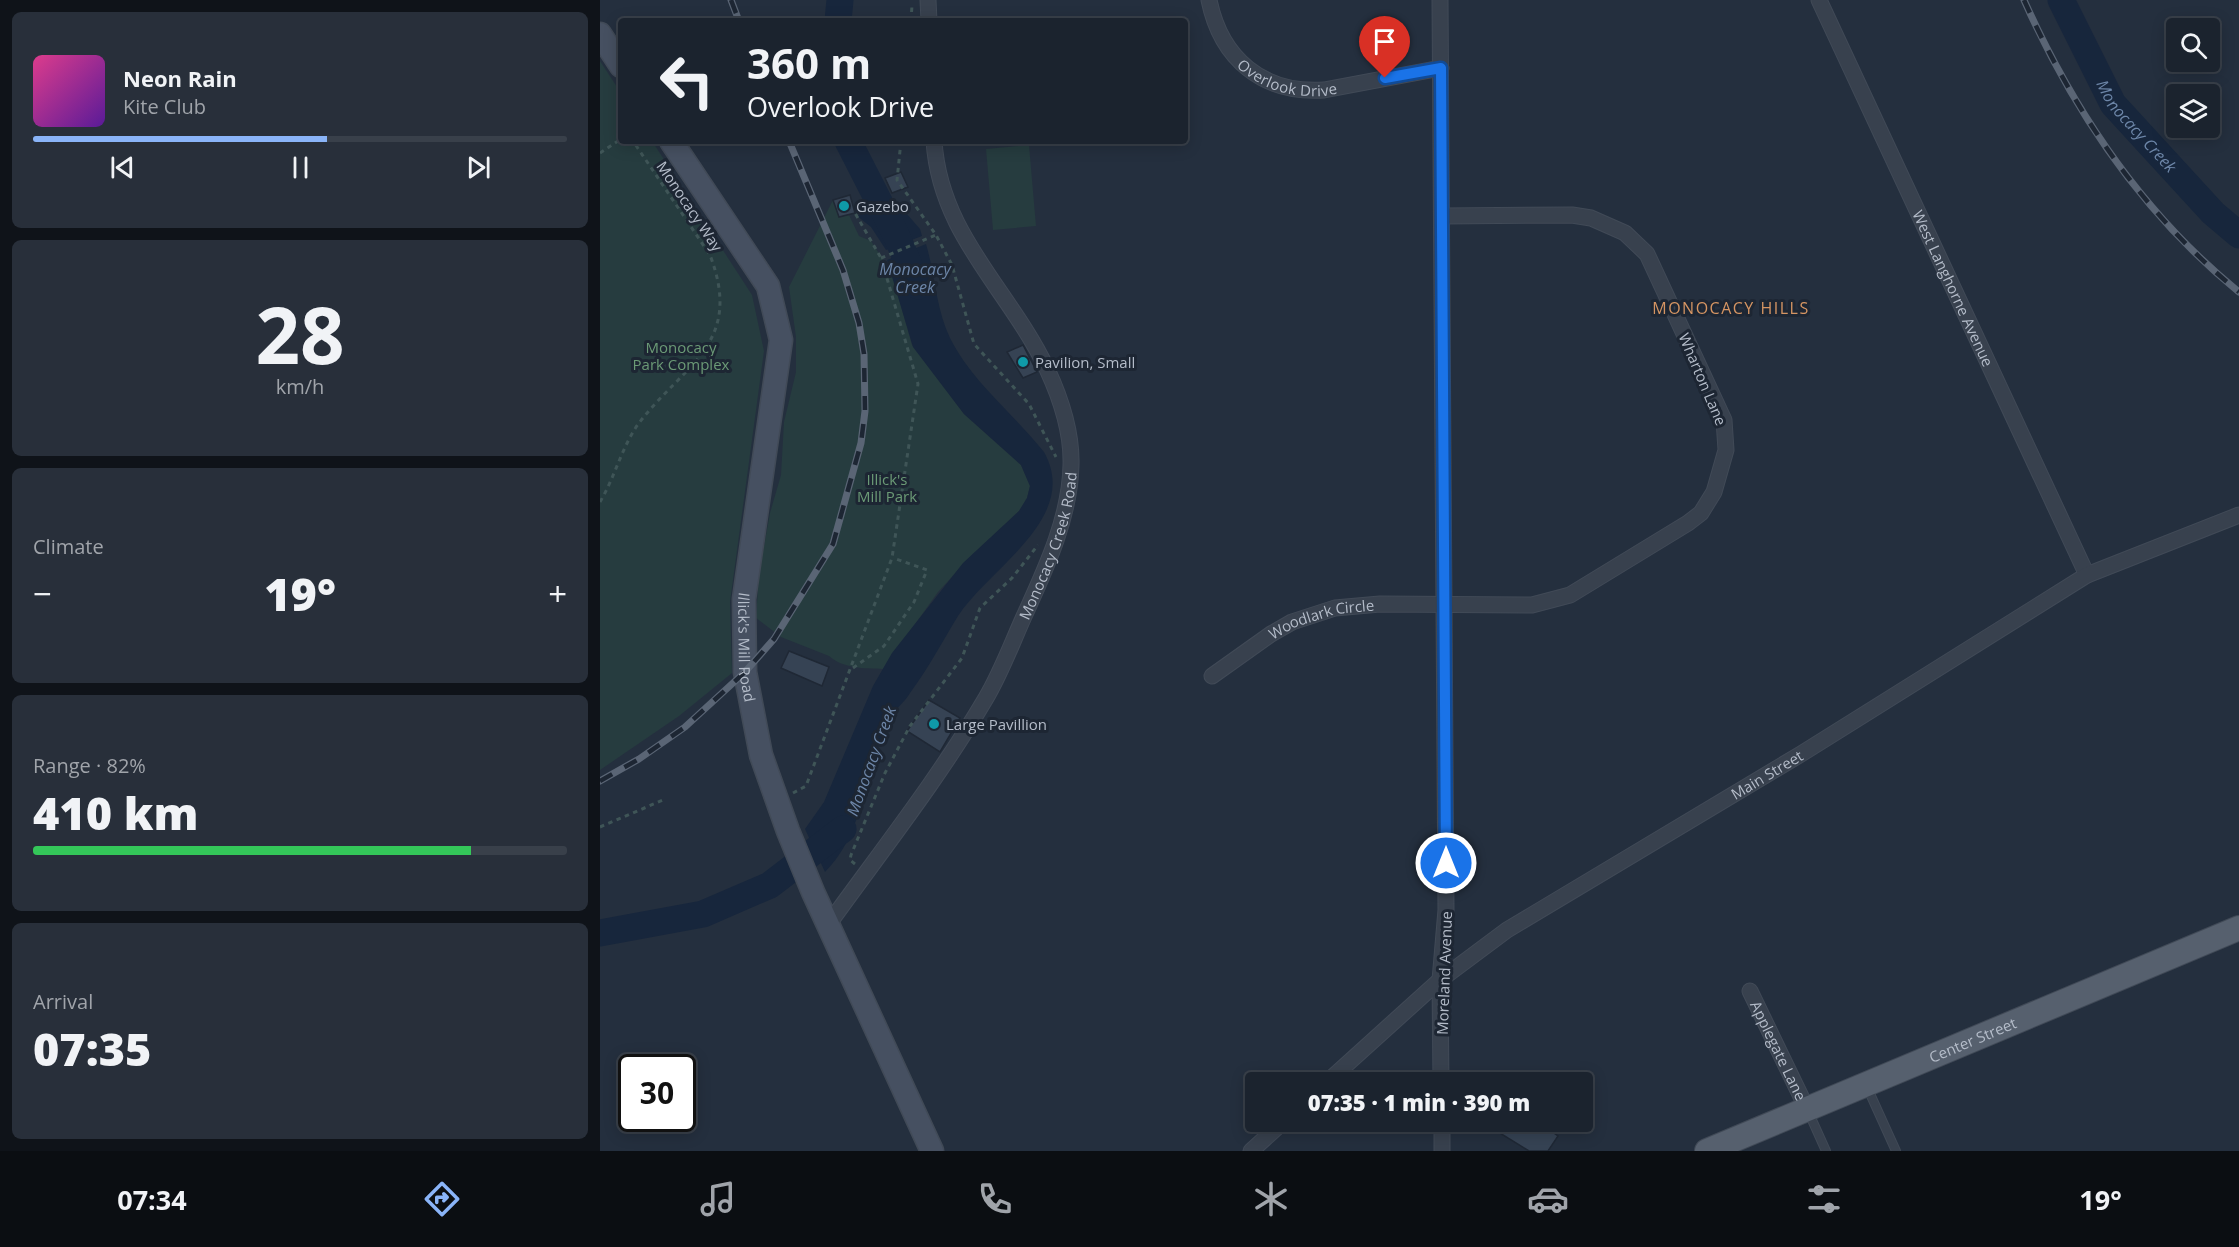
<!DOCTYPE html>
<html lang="en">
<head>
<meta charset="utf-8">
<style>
	body { margin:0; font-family:"Open Sans",sans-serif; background:#282f3a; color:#f1f3f6; height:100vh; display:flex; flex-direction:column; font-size:22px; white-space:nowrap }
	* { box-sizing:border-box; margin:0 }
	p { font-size:20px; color:#a0a4aa }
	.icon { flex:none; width:33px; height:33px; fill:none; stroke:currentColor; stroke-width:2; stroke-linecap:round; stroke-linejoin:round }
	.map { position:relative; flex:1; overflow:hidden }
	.drawer { display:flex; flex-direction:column; gap:12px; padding:12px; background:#0f1319; width:600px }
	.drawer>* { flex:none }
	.hud { position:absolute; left:18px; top:18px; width:570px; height:126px; border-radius:6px; box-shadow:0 3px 15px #0003,0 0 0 2px #39404a; background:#1b232e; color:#f1f3f6; overflow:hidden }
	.tools { position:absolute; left:1566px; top:18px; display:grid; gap:12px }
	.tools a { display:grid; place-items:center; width:54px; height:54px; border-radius:6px; background:#1b232e; box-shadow:0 3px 15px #0003,0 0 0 2px #39404a; font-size:30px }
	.speed { position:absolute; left:18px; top:1054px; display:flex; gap:12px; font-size:30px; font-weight:700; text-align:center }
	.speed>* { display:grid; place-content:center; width:78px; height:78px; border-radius:50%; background:#1b232e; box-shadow:0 3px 15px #0003,0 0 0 2px #39404a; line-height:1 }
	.speed .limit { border:3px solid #111; border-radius:9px; background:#fff; color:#111 }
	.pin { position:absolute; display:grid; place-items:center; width:51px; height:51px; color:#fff; margin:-62px -26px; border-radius:50% 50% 50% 0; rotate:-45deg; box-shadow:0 0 6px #0007 }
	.pin .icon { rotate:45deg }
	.me { position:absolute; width:66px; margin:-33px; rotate:0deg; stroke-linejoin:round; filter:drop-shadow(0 0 4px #0008) }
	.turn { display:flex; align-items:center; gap:21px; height:126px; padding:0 30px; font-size:27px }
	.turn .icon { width:78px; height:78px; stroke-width:2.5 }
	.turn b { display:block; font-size:42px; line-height:51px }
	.big { font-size:45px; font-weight:800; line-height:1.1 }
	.drawer .card { flex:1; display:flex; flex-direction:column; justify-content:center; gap:9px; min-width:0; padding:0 21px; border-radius:9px; background:#282f3a }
	.drawer .dial { align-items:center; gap:0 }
	.dial b { font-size:78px; line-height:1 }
	.song { display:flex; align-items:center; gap:18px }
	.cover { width:72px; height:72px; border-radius:9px; background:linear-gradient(135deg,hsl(330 70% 55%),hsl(270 70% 35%)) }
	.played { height:6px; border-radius:3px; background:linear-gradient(90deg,#8ab4f8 55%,#39404a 55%) }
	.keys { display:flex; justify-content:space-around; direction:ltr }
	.heat { display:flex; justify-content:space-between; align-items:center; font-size:33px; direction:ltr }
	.charge { height:9px; border-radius:4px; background:linear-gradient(90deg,#34c759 82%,#39404a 0) }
	.trip { position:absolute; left:645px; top:1072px; width:348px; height:60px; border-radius:6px; background:#1b232e; box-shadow:0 3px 15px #0003,0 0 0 2px #39404a; font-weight:800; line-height:60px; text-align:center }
	.menu { display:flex; height:96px; justify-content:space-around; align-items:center; background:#0b0e12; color:#a0a4aa }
	.menu .icon { width:42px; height:42px }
	.menu .on { color:#8ab4f8 }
	.menu b { font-size:27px; color:#f1f3f6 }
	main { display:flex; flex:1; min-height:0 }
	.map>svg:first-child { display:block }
</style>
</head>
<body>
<main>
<section class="drawer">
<div class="card">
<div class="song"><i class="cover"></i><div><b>Neon Rain</b><p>Kite Club</p></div></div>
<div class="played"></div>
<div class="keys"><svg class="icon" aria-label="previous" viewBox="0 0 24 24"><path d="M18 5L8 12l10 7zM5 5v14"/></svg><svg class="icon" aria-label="pause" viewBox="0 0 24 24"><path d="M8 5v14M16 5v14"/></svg><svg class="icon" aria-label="next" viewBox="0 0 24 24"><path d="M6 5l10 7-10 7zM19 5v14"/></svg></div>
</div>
<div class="card dial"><b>28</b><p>km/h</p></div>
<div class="card"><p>Climate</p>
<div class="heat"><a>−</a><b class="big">19°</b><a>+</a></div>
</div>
<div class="card"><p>Range · 82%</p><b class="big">410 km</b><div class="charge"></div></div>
<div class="card"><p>Arrival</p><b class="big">07:35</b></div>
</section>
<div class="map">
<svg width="1639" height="1151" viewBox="0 0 1639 1151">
	<rect width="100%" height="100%" fill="#242f3e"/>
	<g fill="#263c3f">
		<polygon points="0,61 21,93 21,141 52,141 152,295 164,351 130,602 132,673 79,716 0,770"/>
		<polygon points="429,145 436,226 393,230 386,149"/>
		<path d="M233,200L239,217L249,215L259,236L271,241L292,274L312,345L364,414L421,465L430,486L427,498L419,511L372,555L338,592L283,669C264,668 244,669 229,656L181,637L156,618L159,574L170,513L181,475L184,422L196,372V337L189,287Z"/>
	</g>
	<g fill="#17263c">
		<polygon points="293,198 320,229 322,236 286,250 271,227 257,216"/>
		<path d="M326,244C335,274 336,309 350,338C372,382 413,413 444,452C481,518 389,568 358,616C342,642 328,669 310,693C305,702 295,709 290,718C265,767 266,831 225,872L205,829L224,802L273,686L292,653L363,563L419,511L427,498L430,486L421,465L364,414L313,347L287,260Z"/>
	</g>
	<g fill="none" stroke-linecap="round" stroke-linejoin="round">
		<g stroke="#17263c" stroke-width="27">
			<path id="s1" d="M1461,0L1513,104L1613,213L1639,235"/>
			<polyline points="238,21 240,0"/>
			<polyline points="248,141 297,237 318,286"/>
			<polyline points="0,933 103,914 170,885 243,829"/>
		</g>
	</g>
	<g fill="#364354" stroke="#1f2835" stroke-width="1.5">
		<polygon points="301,172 308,187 292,193 285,178"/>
		<polygon points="250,195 255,213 239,217 233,200"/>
		<polygon points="423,345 437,372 423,378 407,352"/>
		<polygon points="189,651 229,667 222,686 181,668"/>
		<polygon points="329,700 360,718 340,752 307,731"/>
		<polygon points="882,1122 938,1122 958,1136 948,1151 929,1151"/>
	</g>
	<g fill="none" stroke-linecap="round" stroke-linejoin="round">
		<g stroke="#414a57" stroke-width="10">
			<g id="lane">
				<polyline points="1267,1087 1296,1151"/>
				<polyline points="1208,1111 1226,1151"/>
			</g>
		</g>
		<g stroke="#414a57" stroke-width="17">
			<g id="street">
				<polyline points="328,0 329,21"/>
				<path id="s2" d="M609,0C621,59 663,94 724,90L841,68"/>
				<polyline points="840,0 846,910 840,980 841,1083"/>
				<path id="s3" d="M1219,0L1487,575"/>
				<path id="s4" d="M612,676L671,634L692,622L735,608L780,604L932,605L970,595L1088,523L1101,513L1114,492L1126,450L1124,420L1047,254L1025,233L991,218L972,215L843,216"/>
				<path id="s5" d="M228,925C282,850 339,778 386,698C402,671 413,640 426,612C447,566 470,516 471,465C472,432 461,399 447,369C409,289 340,235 334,141"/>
				<path id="s6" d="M1150,991L1207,1109"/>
				<path id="s7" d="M726,1083L840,980L907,930L1201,754L1487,575L1639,515"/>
				<polyline points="842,1122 842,1151"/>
				<polyline points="651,1151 683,1122"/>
			</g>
		</g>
		<g stroke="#414a57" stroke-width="25">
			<g id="secondary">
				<polyline points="0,34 21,66"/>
				<path id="s8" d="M71,141L168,286L181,340L144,599L145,672L161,755L188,831L213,892L332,1151"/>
			</g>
		</g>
		<g stroke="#414a57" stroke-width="26">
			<g id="primary">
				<path id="s9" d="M1107,1151L1639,928"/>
			</g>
		</g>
		<g stroke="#3f5557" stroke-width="3" stroke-dasharray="4.5 4.5" stroke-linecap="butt">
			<polyline points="311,21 312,5"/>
			<polyline points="301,141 297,180 336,235 352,265 374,344 429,404 456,457"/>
			<polyline points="0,153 21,139"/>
			<polyline points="281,258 336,235"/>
			<path d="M0,502C15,477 22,446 39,423C84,364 144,344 110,255L33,141"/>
			<polyline points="253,668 284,646 314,602 327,570 293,558"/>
			<polyline points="193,793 206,786 292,558 318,384 281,258 255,213"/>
			<polyline points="0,827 63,800"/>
			<polyline points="255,864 250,860 251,855 285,773 310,726 362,658 380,608 412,578 438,545"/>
		</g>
		<use href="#lane" stroke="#38414e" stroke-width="8"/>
		<use href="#street" stroke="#38414e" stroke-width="15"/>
		<use href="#secondary" stroke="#465061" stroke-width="22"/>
		<use href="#primary" stroke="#56606e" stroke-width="24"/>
		<g stroke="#5a6575" stroke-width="7">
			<g id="rail">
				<polyline points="131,0 139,21"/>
				<path d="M1424,0C1474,112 1543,214 1639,292"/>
				<polyline points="0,781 39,759 85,727 145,672 174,639 233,544 261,443 265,411 264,354 259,323 243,270 189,141"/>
			</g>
		</g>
		<use href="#rail" stroke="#1d2633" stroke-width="4.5" stroke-dasharray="14" stroke-linecap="butt"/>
	</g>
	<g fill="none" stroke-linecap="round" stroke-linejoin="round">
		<g stroke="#114b97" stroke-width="15">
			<polyline id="route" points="785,78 841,68 846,863"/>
		</g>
		<use href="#route" stroke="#1a73e8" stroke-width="10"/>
	</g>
	<g fill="#0f9aa8" stroke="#1d2633" stroke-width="2">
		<circle cx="244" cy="206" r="6"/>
		<circle cx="423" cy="362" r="6"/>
		<circle cx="334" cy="724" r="6"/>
	</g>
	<g text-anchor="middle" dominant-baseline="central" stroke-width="6" stroke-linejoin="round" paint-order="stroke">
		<g font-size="15" fill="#b4bcc9" stroke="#1d2633">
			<text stroke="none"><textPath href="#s2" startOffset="122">Overlook Drive</textPath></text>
			<text transform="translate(90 206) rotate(56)">Monocacy Way</text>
			<text stroke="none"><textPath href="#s3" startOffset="318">West Langhorne Avenue</textPath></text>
			<text transform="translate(1103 379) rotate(67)">Wharton Lane</text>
			<text stroke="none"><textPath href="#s5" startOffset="442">Monocacy Creek Road</textPath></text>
			<text stroke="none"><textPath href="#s4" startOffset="126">Woodlark Circle</textPath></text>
			<text stroke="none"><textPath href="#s8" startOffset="540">Illick's Mill Road</textPath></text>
			<text stroke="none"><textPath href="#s7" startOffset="540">Main Street</textPath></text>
			<text transform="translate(844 973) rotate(-88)">Moreland Avenue</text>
			<text stroke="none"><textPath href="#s9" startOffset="288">Center Street</textPath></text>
			<text stroke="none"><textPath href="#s6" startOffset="66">Applegate Lane</textPath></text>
		</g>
		<g font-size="15" fill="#b4bcc9" stroke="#1d2633" text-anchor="start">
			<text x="256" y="206">Gazebo</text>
			<text x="435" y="362">Pavilion, Small</text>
			<text x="346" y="724">Large Pavillion</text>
		</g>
		<g font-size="15" fill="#6b9a76" stroke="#1d2633">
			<text x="81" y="347">Monocacy<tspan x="81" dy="17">Park Complex</tspan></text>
			<text x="287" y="479">Illick's<tspan x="287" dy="17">Mill Park</tspan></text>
		</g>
		<g font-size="16" font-style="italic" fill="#6d86a8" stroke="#1d2633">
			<text stroke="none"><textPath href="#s1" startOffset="148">Monocacy Creek</textPath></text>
			<text x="315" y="269">Monocacy<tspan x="315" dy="18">Creek</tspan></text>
			<text transform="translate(271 761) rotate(-70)">Monocacy Creek</text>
		</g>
		<g font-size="16" letter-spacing="1.5" fill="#d59563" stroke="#1d2633">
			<text x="1131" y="308">MONOCACY HILLS</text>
		</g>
	</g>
</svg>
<div class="tools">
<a><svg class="icon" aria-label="search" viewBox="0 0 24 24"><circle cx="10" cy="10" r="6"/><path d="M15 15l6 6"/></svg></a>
<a><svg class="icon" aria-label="layers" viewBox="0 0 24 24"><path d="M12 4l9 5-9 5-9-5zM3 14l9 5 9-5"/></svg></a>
</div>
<div class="speed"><div class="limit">30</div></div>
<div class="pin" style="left:785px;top:78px;background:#d93025"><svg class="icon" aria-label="arrive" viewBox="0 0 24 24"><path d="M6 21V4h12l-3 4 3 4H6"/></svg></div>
<svg class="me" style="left:846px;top:863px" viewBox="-20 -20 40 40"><circle r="17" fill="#1a73e8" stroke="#fff" stroke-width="3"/><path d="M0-11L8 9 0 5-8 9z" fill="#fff"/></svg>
<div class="trip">07:35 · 1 min · 390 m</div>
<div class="hud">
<div class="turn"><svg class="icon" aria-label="left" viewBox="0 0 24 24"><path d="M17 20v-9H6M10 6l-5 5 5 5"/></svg><div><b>360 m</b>Overlook Drive</div></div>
</div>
</div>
</main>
<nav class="menu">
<b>07:34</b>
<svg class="icon on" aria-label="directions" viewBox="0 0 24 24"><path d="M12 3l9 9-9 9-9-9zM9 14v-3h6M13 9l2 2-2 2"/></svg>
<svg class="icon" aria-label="music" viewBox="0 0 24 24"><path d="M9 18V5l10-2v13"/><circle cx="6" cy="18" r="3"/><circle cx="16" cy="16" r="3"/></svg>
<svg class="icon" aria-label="phone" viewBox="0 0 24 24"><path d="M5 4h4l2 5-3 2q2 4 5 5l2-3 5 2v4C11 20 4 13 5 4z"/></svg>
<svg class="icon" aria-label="climate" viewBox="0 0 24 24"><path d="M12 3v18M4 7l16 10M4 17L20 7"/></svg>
<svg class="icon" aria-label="car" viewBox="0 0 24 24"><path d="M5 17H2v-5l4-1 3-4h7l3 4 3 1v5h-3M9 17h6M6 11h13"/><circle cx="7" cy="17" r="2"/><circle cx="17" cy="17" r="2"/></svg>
<svg class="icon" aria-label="filters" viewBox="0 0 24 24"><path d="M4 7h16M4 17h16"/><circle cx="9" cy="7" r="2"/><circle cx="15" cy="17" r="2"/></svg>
<b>19°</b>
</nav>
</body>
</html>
